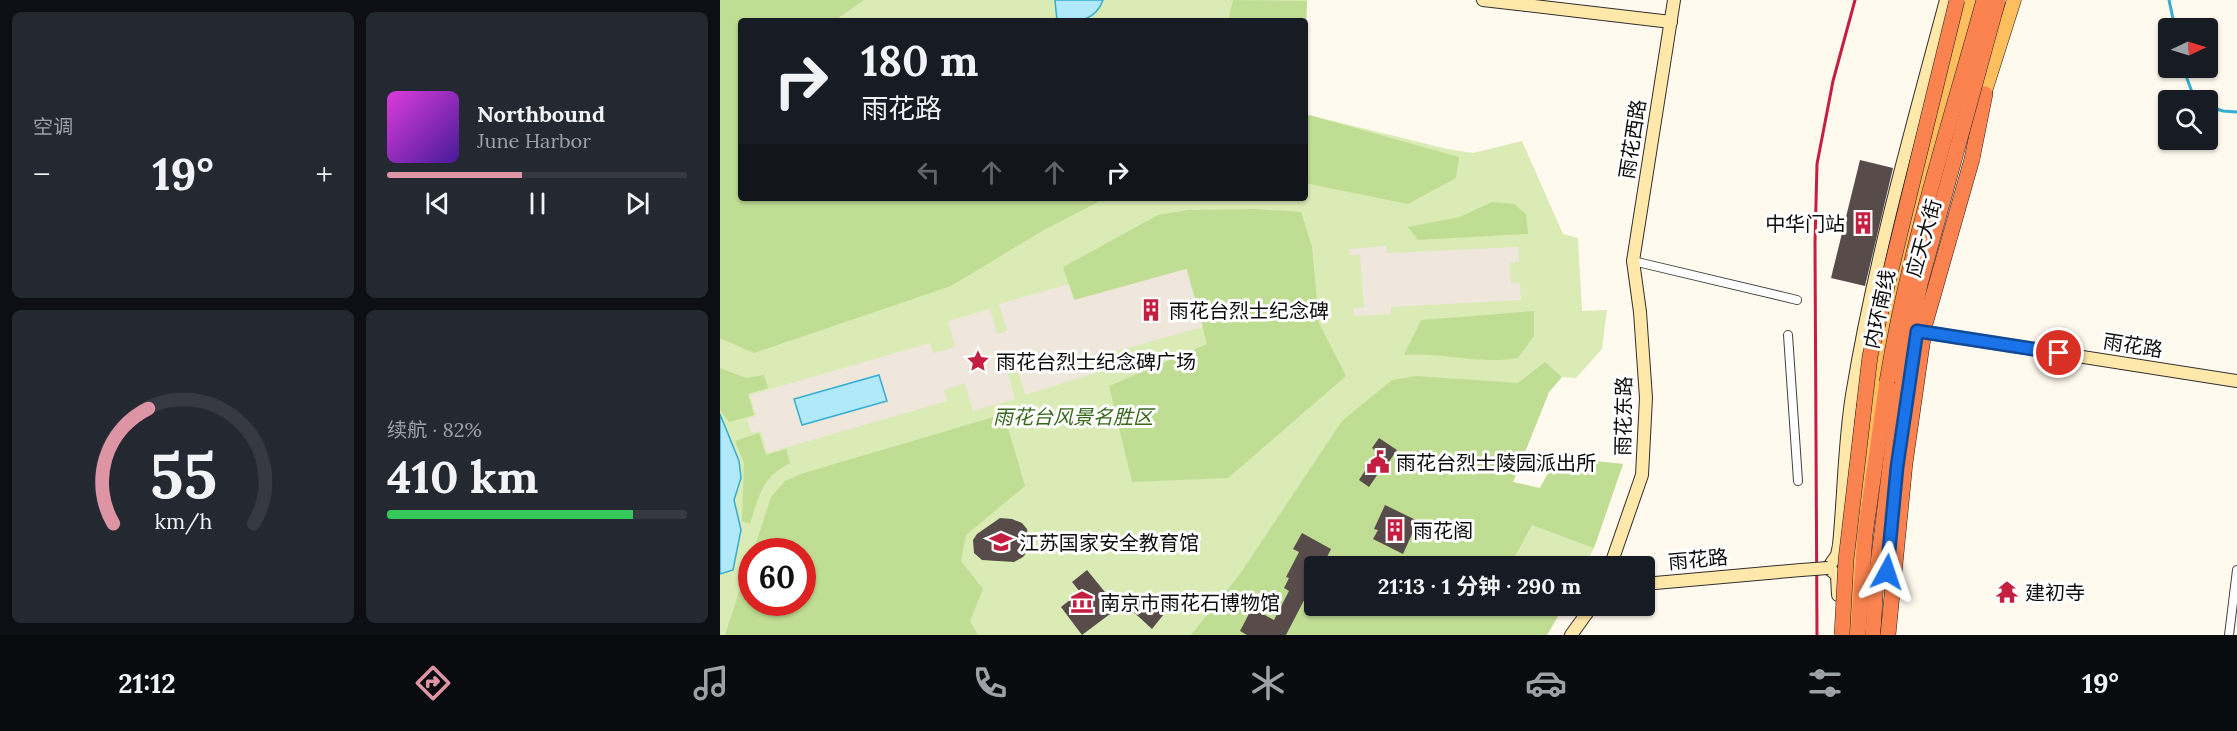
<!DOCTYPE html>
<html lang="zh">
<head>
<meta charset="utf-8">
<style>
	body { margin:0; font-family:Lora,"Noto Sans SC",serif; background:#242831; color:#f1f3f6; height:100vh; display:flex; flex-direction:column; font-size:22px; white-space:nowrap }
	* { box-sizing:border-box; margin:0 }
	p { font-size:20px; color:#9ea1a6 }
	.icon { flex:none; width:33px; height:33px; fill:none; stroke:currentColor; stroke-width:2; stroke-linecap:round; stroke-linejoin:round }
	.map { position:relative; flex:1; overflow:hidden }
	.details { display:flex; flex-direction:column; gap:12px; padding:12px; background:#0d0f14; width:720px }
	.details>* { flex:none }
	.top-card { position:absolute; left:18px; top:18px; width:570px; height:183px; border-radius:6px; box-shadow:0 2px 4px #0004; background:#171b24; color:#f1f3f6; overflow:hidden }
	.needle { width:39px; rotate:86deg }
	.tools { position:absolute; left:1438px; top:18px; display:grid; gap:12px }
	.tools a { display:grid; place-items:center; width:60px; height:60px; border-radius:6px; background:#171b24; box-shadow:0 2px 4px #0004; font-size:30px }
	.speed { position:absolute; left:18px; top:538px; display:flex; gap:12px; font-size:30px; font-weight:700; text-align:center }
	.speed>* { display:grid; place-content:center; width:78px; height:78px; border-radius:50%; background:#171b24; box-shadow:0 2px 4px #0004; line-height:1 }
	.speed .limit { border:9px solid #d22; background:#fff; color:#111 }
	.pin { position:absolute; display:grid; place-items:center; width:51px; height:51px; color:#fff; margin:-26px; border:3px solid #fff; border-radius:50%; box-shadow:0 2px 6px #0007 }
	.me { position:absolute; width:66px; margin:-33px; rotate:5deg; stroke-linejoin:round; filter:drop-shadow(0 0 4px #0008) }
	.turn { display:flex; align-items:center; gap:21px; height:126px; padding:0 24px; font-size:27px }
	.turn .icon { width:78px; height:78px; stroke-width:2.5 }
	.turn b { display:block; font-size:42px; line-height:51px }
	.lanes { display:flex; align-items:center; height:57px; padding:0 24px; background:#0003; justify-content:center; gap:30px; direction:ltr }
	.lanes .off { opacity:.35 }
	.big { font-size:45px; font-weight:700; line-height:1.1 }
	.details .tile { flex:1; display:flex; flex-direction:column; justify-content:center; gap:9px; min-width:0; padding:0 21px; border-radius:9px; background:#242831 }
	.details .dial { align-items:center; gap:0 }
	.dial svg { height:156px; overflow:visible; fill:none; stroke:#363941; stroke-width:7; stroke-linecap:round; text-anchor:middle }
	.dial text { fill:#f1f3f6; stroke:none }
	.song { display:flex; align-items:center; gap:18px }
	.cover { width:72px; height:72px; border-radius:9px; background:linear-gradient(135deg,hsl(300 70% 55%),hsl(260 70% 35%)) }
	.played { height:6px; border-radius:3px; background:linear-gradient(90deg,#dd94a5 45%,#363941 45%) }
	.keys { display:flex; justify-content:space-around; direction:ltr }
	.heat { display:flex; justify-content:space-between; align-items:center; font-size:33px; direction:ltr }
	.charge { height:9px; border-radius:4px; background:linear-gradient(90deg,#34c759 82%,#363941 0) }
	.details .tiles { flex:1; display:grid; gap:12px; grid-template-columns:repeat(2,1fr) }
	.trip { position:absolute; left:584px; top:556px; width:351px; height:60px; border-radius:6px; background:#171b24; box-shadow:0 2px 4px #0004; font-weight:700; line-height:60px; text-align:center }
	.menu { display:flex; height:96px; justify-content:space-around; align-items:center; background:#090b0e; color:#9ea1a6 }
	.menu .icon { width:42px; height:42px }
	.menu .active { color:#dd94a5 }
	.menu b { font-size:27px; color:#f1f3f6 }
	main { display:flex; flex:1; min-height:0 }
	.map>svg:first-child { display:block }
</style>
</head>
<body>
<main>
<section class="details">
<div class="tiles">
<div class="tile"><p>空调</p>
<div class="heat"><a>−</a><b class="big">19°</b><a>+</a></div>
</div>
<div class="tile">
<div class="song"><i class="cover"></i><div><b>Northbound</b><p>June Harbor</p></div></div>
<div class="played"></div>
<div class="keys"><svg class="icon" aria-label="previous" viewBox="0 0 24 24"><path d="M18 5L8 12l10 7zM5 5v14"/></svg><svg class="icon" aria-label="pause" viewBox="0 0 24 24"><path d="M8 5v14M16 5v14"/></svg><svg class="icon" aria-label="next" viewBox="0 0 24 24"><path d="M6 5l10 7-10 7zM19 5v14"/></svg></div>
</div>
<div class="tile dial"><svg viewBox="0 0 100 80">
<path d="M14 69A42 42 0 1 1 86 69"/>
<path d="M14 69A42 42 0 0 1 32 10" stroke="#dd94a5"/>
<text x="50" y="56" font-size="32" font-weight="700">55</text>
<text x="50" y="72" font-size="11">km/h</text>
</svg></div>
<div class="tile"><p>续航 · 82%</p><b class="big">410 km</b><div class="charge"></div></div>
</div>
</section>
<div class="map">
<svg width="1517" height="635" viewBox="0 0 1517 635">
	<rect width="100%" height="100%" fill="#fff9ee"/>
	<path fill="#daebb5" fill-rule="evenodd" d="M0,0H587L585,61V21H21V198H585V114L727,149L753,153L802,141L843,234L858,238L862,311L887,310L882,349L856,378L842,377L829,392L793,482L820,488L837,457L903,464L874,548L864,567H594V606H844L827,635H0ZM32,552H82V603H32Z"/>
	<g fill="#c0dd94">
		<polygon points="0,0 144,0 114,21 21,21 21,198 386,198 322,231 231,286 34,353 0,338"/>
		<polygon points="513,0 587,1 585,61 585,21 508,21"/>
		<polygon points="585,114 739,157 736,178 688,204 585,183"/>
		<polygon points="772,202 794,204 806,214 808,234 698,240 688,227 740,217"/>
		<polygon points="534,209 581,212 592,247 599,323 626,376 508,478 412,482 389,386 487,344 467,269 354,301 343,267 438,215 468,210"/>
		<path d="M814,311V336L798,358C760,365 722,352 684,355L701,320Z"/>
		<polygon points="825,362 842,377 829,392 793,482 820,488 837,457 903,464 874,548 812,525 789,567 594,567 594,606 844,606 827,635 471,635 520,574 622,421 672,380 696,376 798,383"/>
		<polygon points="0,368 26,378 44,375 48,388 28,394 34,415 9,422 0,410"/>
		<polygon points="284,414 305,486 246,535 241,561 263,589 250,621 258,635 5,635 31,555 32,603 82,603 82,552 33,552 51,497 65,481 84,473"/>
		<path d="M39,433L46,455L66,449L70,463C41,478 39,496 30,524L22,521L24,463L15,441Z"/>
	</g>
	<g fill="#efe7dc">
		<polygon points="666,246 668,253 798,247 799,262 790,263 791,283 800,283 801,300 671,307 671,314 634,316 633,308 644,307 640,255 630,255 629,249"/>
		<polygon points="466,269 483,327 371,358 375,373 305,395 298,370 288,373 295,399 253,411 245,383 224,390 227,401 47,453 41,431 31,433 27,419 36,416 30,395 210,343 213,353 235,347 228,321 270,309 277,334 287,331 279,304 349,284 354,300"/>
	</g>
	<g fill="#b0e9f9" stroke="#34add3" stroke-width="1.5">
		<path d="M335,0H383C375,22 358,21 337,21Z"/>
		<polygon points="159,375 167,401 82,425 74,399"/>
		<polygon points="0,414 19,461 21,478 14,500 21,530 13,570 0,574"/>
	</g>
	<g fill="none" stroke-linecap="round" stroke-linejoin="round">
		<g stroke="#34add3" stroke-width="3">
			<polyline points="1449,0 1455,28"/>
			<polyline points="1463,68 1472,92 1480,100"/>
			<polyline points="1488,106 1503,111 1517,112"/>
		</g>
	</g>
	<g fill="#574c49">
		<polygon points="1140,160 1173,168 1145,286 1111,278"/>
		<polygon points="659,438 677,450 668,463 666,462 649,487 639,480 657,452 652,448"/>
		<polygon points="665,505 698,521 683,554 653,539 658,530 654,529"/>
		<polygon points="280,518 292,519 302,523 307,529 309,545 307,552 303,557 294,562 262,560 254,553 253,540 257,534"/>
		<polygon points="582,533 611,549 602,567 594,567 594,581 566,635 527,635 520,631 532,608 554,620 569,591 564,588 569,578 566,577 579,552 573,549"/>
		<polygon points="367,570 398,608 362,635 341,607 360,592 352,582"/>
		<polygon points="418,593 432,607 433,605 444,614 432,629 406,605"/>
	</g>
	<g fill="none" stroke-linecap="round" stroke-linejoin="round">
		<g stroke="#404040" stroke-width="10">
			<g id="street">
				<polyline points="913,261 1077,300"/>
				<polyline points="1068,335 1078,481"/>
				<polyline points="1509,635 1517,570"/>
			</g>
		</g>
		<g stroke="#2f2f2f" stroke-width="14">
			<g id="secondary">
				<polyline points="763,0 951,22"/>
				<polyline points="1197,331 1517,381"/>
				<polyline points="890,567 922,475 926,398 920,312 913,261 954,0"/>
				<polyline points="924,584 1081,570"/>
				<path d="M1118,595L1117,575L1108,568L1117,555L1119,545C1124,495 1124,445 1132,395C1154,261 1191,131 1226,0"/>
				<polyline points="851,635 872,606"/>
			</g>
		</g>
		<g stroke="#1e1e1e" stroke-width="15">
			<g id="primary">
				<polyline points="1261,104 1294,0"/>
				<polyline points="1130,635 1134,567 1157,362 1250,0"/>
			</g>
		</g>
		<g stroke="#1e1e1e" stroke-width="16">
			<g id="highway">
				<polyline points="1252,159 1265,94"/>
				<polyline points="1138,635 1145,535 1167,382"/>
				<polyline points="1153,635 1156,580 1181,378"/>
			</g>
		</g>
		<use href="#street" stroke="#fff" stroke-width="8"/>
		<use href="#secondary" stroke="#ffe8a9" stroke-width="12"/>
		<use href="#primary" stroke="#febe5e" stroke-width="14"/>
		<use href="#highway" stroke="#fb8350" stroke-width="15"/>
		<polyline stroke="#c41f41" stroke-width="3" points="1097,635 1095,243 1097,164 1113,81 1135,0"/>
		<g stroke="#2f2f2f" stroke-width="14" stroke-linecap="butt">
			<polyline id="secondary-bridge" points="1081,570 1108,568"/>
		</g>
		<g stroke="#1e1e1e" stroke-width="16" stroke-linecap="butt">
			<g id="highway-bridge">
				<polyline points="1181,378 1200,284 1278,0"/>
				<path d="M1167,382C1188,252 1229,127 1264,0"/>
				<polyline points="1122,635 1126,560 1150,356 1237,0"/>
				<polyline points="1168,635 1185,463 1205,324 1252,159"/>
			</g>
		</g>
		<use href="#secondary-bridge" stroke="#ffe8a9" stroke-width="12"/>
		<use href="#highway-bridge" stroke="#fb8350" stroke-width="15"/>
	</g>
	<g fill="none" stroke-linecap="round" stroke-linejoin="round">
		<g stroke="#114b97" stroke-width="15">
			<polyline id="route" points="1167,572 1177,467 1197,331 1339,353"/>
		</g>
		<use href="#route" stroke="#1a73e8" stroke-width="10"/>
	</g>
	<defs>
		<g id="building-bare" transform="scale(1.8)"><path d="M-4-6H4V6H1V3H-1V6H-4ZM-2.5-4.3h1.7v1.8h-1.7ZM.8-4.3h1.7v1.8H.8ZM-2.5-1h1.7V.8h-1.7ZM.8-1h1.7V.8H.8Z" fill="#c41f41" stroke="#fff" stroke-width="2.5" paint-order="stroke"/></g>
		<g id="sight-bare" transform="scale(1.8)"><path d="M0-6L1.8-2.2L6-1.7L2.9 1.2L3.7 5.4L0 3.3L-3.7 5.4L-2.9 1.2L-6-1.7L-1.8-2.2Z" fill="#c41f41" stroke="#fff" stroke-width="2.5" paint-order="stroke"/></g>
		<g id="civic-bare" transform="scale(1.8)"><path d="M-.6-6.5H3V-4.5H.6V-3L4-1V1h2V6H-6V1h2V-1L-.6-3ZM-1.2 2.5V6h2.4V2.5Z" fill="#c41f41" stroke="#fff" stroke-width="2.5" paint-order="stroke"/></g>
		<g id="school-bare" transform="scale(1.8)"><path d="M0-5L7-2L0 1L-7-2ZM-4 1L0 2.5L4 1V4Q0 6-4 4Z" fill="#c41f41" stroke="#fff" stroke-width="2.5" paint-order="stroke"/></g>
		<g id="temple-bare" transform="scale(1.8)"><path d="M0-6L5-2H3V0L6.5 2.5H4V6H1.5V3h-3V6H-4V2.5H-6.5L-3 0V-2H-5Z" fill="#c41f41" stroke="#fff" stroke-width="2.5" paint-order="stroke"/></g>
		<g id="museum-bare" transform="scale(1.8)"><path d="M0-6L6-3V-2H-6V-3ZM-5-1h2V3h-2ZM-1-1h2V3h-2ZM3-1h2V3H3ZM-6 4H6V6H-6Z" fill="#c41f41" stroke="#fff" stroke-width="2.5" paint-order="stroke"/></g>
	</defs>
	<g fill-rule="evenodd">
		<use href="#building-bare" x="1143" y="223"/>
		<use href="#building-bare" x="431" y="310"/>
		<use href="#sight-bare" x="258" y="361"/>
		<use href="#civic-bare" x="658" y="462"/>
		<use href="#building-bare" x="675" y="530"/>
		<use href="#school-bare" x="281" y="542"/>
		<use href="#temple-bare" x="1287" y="592"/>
		<use href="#museum-bare" x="362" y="602"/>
	</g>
	<g text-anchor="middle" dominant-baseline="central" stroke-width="6" stroke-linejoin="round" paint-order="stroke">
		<g font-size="20" fill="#0d0d0d" stroke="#fff">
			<text transform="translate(912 139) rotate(-81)">雨花西路</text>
			<text transform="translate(1203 238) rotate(-74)">应天大街</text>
			<text transform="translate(1159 309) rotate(-78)">内环南线</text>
			<text transform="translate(1413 345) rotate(9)">雨花路</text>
			<text transform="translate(903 416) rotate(-89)">雨花东路</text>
			<text transform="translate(978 559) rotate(-5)">雨花路</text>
		</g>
		<g font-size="20" fill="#0d0d0d" stroke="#fff" text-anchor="start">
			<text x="1125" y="223" text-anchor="end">中华门站</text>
			<text x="449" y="310">雨花台烈士纪念碑</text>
			<text x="276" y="361">雨花台烈士纪念碑广场</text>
			<text x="676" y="462">雨花台烈士陵园派出所</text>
			<text x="693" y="530">雨花阁</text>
			<text x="299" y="542">江苏国家安全教育馆</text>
			<text x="1305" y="592">建初寺</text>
			<text x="380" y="602">南京市雨花石博物馆</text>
		</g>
		<g font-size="20" font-style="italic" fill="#37681b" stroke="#fff">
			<text x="353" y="416">雨花台风景名胜区</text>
		</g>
	</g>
</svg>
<div class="tools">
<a><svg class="needle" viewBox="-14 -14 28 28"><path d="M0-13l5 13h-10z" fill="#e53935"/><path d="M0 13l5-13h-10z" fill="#9ea1a6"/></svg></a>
<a><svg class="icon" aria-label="search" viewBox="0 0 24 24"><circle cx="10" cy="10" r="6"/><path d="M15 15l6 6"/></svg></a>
</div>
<div class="speed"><div class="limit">60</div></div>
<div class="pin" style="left:1339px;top:353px;background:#d93025"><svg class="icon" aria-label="arrive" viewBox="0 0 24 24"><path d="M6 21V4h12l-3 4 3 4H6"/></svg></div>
<svg class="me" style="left:1167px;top:572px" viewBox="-20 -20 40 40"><path d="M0-17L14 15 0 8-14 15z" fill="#1a73e8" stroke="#fff" stroke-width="4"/></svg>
<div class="trip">21:13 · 1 分钟 · 290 m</div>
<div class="top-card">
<div class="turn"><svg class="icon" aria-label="right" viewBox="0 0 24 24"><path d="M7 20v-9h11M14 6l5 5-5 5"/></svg><div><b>180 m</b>雨花路</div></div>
<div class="lanes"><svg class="icon off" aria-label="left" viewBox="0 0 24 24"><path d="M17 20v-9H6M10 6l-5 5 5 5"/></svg><svg class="icon off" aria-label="ahead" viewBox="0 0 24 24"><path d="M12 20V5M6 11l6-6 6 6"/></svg><svg class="icon off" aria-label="ahead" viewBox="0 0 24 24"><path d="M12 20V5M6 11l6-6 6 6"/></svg><svg class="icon" aria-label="right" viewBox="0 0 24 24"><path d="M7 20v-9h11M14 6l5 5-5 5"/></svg></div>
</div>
</div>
</main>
<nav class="menu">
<b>21:12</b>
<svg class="icon active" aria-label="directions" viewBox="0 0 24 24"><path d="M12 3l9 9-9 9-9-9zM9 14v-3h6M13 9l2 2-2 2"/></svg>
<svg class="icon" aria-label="music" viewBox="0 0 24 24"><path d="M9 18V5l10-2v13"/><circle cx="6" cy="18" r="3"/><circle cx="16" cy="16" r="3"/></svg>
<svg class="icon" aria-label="phone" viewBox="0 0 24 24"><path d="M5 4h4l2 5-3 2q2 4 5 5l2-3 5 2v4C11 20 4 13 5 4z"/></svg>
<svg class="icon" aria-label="climate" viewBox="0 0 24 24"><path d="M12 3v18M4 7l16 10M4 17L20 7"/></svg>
<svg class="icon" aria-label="car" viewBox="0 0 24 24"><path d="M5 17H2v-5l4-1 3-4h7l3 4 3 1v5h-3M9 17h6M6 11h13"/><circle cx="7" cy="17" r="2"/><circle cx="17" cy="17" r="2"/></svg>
<svg class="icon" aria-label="filters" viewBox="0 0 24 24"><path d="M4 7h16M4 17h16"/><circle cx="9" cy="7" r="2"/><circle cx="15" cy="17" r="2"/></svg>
<b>19°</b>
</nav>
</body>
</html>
